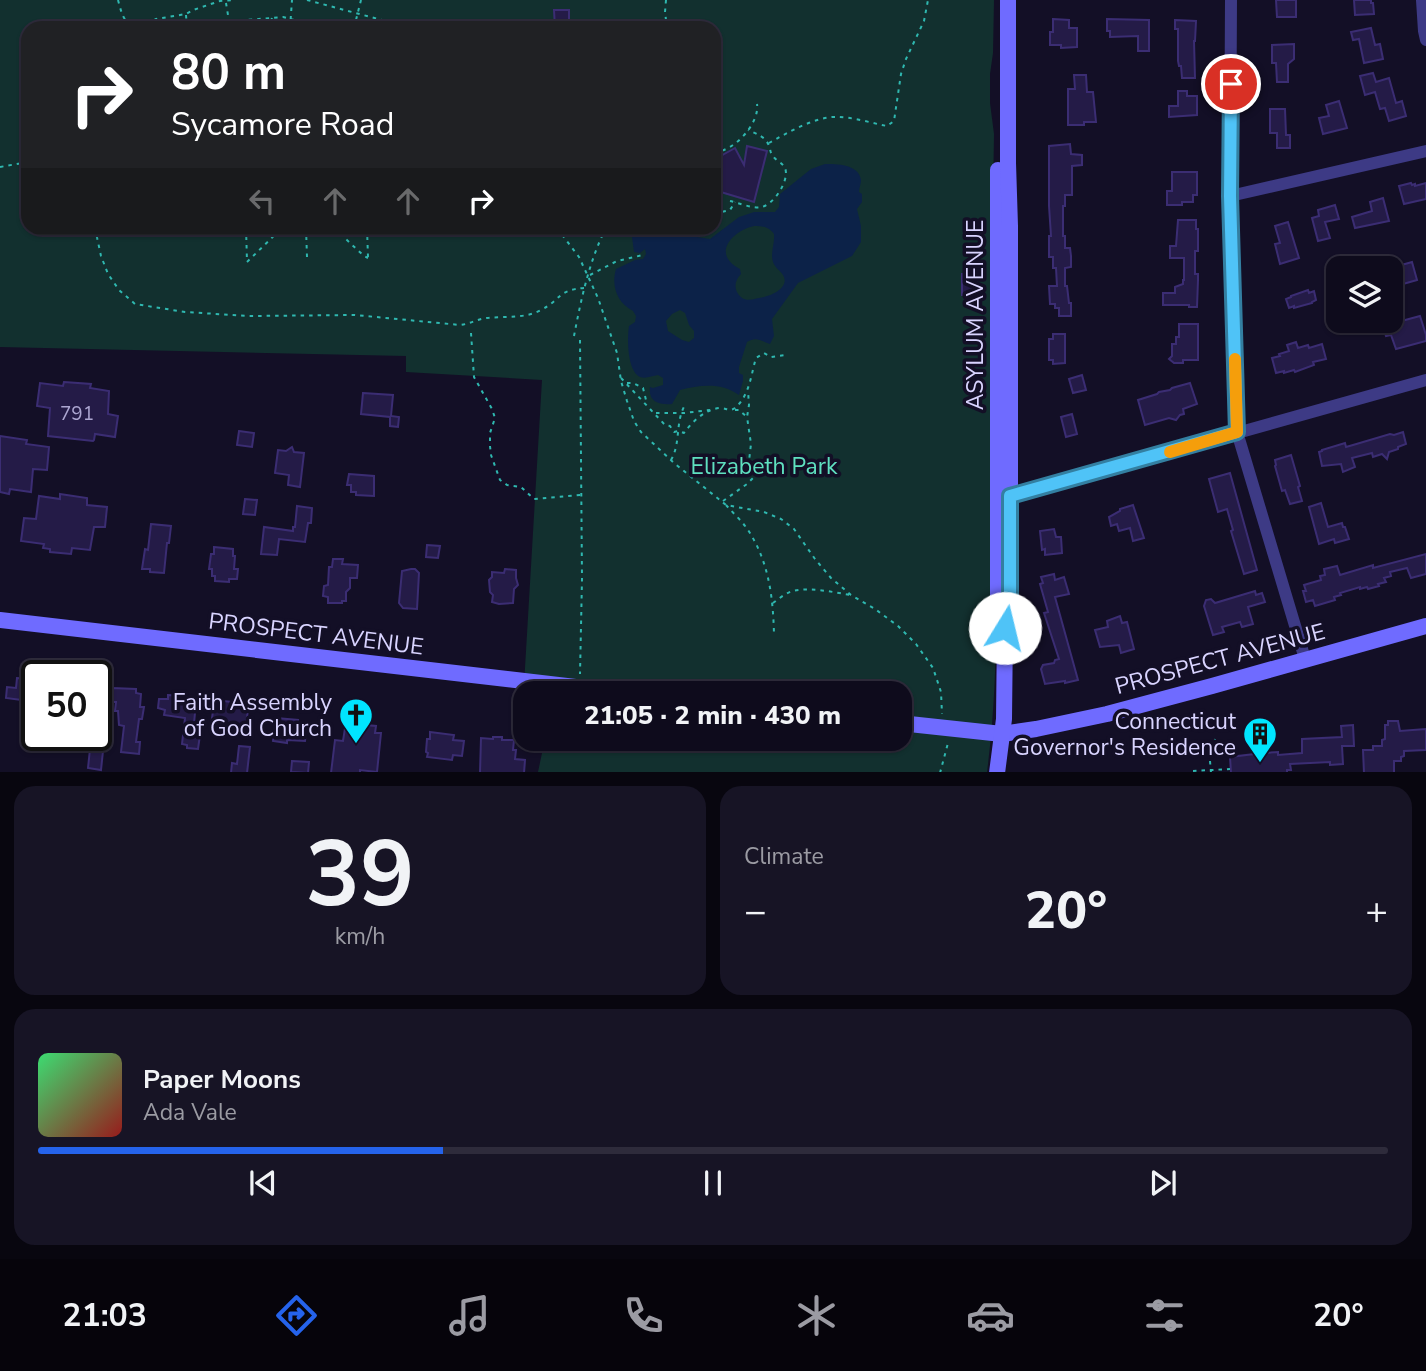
<!DOCTYPE html>
<html lang="en">
<head>
<meta charset="utf-8">
<style>
	body { margin:0; font-family:"Nunito Sans",sans-serif; background:#171425; color:#f1f3f6; height:100vh; display:flex; flex-direction:column; font-size:26px; white-space:nowrap }
	* { box-sizing:border-box; margin:0 }
	p { font-size:23px; color:#9b9ba3 }
	.icon { flex:none; width:38px; height:38px; fill:none; stroke:currentColor; stroke-width:2; stroke-linecap:round; stroke-linejoin:round }
	.map { position:relative; height:772px; overflow:hidden }
	.sheet { display:flex; flex-direction:column; gap:14px; padding:14px; background:#08060f; flex:1 }
	.sheet>* { flex:none }
	.guide { position:absolute; left:21px; top:21px; width:700px; height:214px; border-radius:21px; box-shadow:0 2px 5px #0004,0 0 0 2px #2e2b3b; background:#202124; color:#fff; overflow:hidden }
	.controls { position:absolute; left:1326px; top:256px; display:grid; gap:14px }
	.controls a { display:grid; place-items:center; width:77px; height:77px; border-radius:14px; background:#0e0b1c; box-shadow:0 2px 5px #0004,0 0 0 2px #2e2b3b; font-size:35px }
	.speed { position:absolute; left:21px; top:660px; display:flex; gap:14px; font-size:35px; font-weight:700; text-align:center }
	.speed>* { display:grid; place-content:center; width:91px; height:91px; border-radius:50%; background:#0e0b1c; box-shadow:0 2px 5px #0004,0 0 0 2px #2e2b3b; line-height:1 }
	.speed .limit { border:4px solid #111; border-radius:10px; background:#fff; color:#111 }
	.pin { position:absolute; display:grid; place-items:center; width:60px; height:60px; color:#fff; margin:-30px; border:4px solid #fff; border-radius:50%; box-shadow:0 2px 7px #0007 }
	.me { position:absolute; width:77px; margin:-38px; rotate:9deg; stroke-linejoin:round; filter:drop-shadow(0 0 5px #0008) }
	.turn { display:flex; align-items:center; gap:24px; height:147px; padding:0 35px; font-size:32px }
	.turn .icon { width:91px; height:91px; stroke-width:2.5 }
	.turn b { display:block; font-size:49px; line-height:60px }
	.lanes { display:flex; align-items:center; height:66px; padding:0 35px; background:#0003; justify-content:center; gap:35px; direction:ltr }
	.lanes .off { opacity:.35 }
	.big { font-size:52px; font-weight:800; line-height:1.1 }
	.sheet .card { flex:1; display:flex; flex-direction:column; justify-content:center; gap:10px; min-width:0; padding:0 24px; border-radius:21px; background:#171425 }
	.sheet .dial { align-items:center; gap:0 }
	.dial b { font-size:91px; line-height:1 }
	.song { display:flex; align-items:center; gap:21px }
	.cover { width:84px; height:84px; border-radius:10px; background:linear-gradient(135deg,hsl(140 70% 55%),hsl(0 70% 35%)) }
	.played { height:7px; border-radius:4px; background:linear-gradient(90deg,#2563eb 30%,#2e2b3b 30%) }
	.keys { display:flex; justify-content:space-around; direction:ltr }
	.heat { display:flex; justify-content:space-between; align-items:center; font-size:38px; direction:ltr }
	.sheet .tiles { flex:1; display:grid; gap:14px; grid-template-columns:1fr 1fr }
	.card:last-child { grid-column:span 2 }
	.trip { position:absolute; left:513px; top:681px; width:399px; height:70px; border-radius:21px; background:#0e0b1c; box-shadow:0 2px 5px #0004,0 0 0 2px #2e2b3b; font-weight:800; line-height:70px; text-align:center }
	.tab-bar { display:flex; height:112px; justify-content:space-around; align-items:center; background:#06040b; color:#9b9ba3 }
	.tab-bar .icon { width:49px; height:49px }
	.tab-bar .on { color:#2563eb }
	.tab-bar b { font-size:32px; color:#f1f3f6 }
	.map>svg:first-child { display:block }
</style>
</head>
<body>
<div class="map">
<svg width="1426" height="773" viewBox="0 0 1426 773">
	<rect width="100%" height="100%" fill="#130f26"/>
	<path fill="#12302f" fill-rule="evenodd" d="M0,0H994L993,53L990,74V103L994,134L993,195L990,209C990,287 990,365 992,443C996,551 1001,665 987,772H538L545,739L900,738V693H525V702H523L542,380L406,372V356L0,347ZM28,28H714V228H28Z"/>
	<path fill="#0c2248" fill-rule="evenodd" d="M825,164C836,164 859,164 861,180C861,184 859,188 859,192L862,194V202L857,209L861,226V242L852,256L798,283L772,319L774,336L770,344C762,341 756,336 747,342L739,367V373L743,375V381L739,395C721,382 700,385 680,390L672,404C659,405 648,402 650,387L653,388L663,385V378L658,375C652,376 646,379 640,377C627,371 627,338 629,326L635,322L636,316L633,311C617,303 611,286 616,269L635,260L643,259L646,254L645,249L640,253L634,252L632,237L627,232V228H679L697,237L710,239L739,217L754,212H775L779,207L780,194L811,169ZM754,226C763,226 769,227 774,234C775,244 770,253 773,262C775,268 780,270 783,275C790,287 773,295 764,297C757,298 748,302 742,298C733,291 734,281 741,274L740,269C711,254 732,231 754,226ZM680,310L685,313L689,325L694,331V338L689,342L682,340L668,331L666,321L672,314Z"/>
	<g fill="#241b47" stroke="#3b2d73" stroke-width="2">
		<polygon points="1276,0 1296,0 1296,17 1277,17"/>
		<polygon points="1354,0 1371,0 1371,3 1373,3 1374,14 1355,15"/>
		<polygon points="554,10 569,10 569,28 555,28"/>
		<polygon points="1053,19 1069,20 1069,28 1077,28 1077,47 1061,48 1061,45 1050,45 1050,32 1053,32"/>
		<polygon points="1107,19 1149,20 1149,51 1138,51 1138,36 1110,37 1110,31 1107,31"/>
		<polygon points="1175,20 1196,21 1195,41 1194,41 1195,78 1182,78 1181,66 1179,66 1178,61 1178,29 1175,29"/>
		<polygon points="1371,28 1375,45 1380,44 1383,59 1364,63 1359,39 1353,40 1351,32"/>
		<polygon points="1294,44 1294,59 1288,64 1288,82 1277,82 1276,63 1272,63 1272,45"/>
		<polygon points="1373,73 1376,82 1389,78 1396,103 1402,101 1406,116 1389,121 1385,108 1380,109 1375,92 1365,95 1360,76"/>
		<polygon points="1074,75 1086,75 1087,92 1093,92 1096,122 1084,122 1084,125 1068,125 1068,89 1075,89"/>
		<polygon points="1178,91 1187,91 1187,96 1197,96 1197,115 1169,117 1169,106 1178,106"/>
		<polygon points="1339,101 1347,128 1323,134 1319,118 1329,116 1326,105"/>
		<polygon points="1270,109 1285,109 1286,135 1290,135 1290,148 1277,148 1277,133 1270,133"/>
		<polygon points="1070,144 1071,154 1082,155 1082,165 1072,166 1072,195 1065,195 1065,206 1063,206 1063,236 1065,236 1065,248 1070,248 1071,256 1071,267 1065,268 1065,286 1067,286 1069,303 1071,303 1071,316 1059,316 1059,308 1055,308 1055,304 1050,304 1049,286 1057,286 1056,268 1053,268 1053,257 1049,257 1049,236 1051,236 1049,206 1049,146"/>
		<polygon points="747,146 767,151 754,202 714,190 714,167 719,157 735,148 744,165"/>
		<polygon points="1172,172 1197,172 1197,195 1193,195 1193,202 1182,202 1182,205 1167,205 1167,191 1172,191"/>
		<polygon points="1411,183 1412,185 1415,184 1415,186 1426,183 1426,199 1404,204 1399,186"/>
		<polygon points="1383,198 1389,221 1355,228 1352,217 1372,211 1370,202"/>
		<polygon points="1335,205 1339,219 1325,222 1330,238 1318,241 1312,218 1319,216 1318,210"/>
		<polygon points="1178,220 1196,220 1196,229 1198,229 1198,251 1195,251 1195,274 1198,274 1198,280 1197,307 1189,307 1189,305 1163,305 1163,293 1175,293 1175,287 1183,284 1183,280 1184,280 1184,258 1170,258 1170,246 1176,246"/>
		<polygon points="1288,222 1299,258 1280,264 1275,244 1280,243 1275,226"/>
		<polygon points="1412,262 1417,280 1403,284 1398,266"/>
		<rect x="962" y="274" width="15" height="21"/>
		<polygon points="1308,290 1309,293 1314,291 1316,300 1312,302 1312,303 1294,308 1294,306 1289,308 1286,299 1291,297 1291,296"/>
		<polygon points="1420,316 1426,335 1426,341 1396,349 1391,335 1386,336 1383,326"/>
		<polygon points="1179,324 1198,324 1198,360 1183,360 1183,363 1174,363 1169,359 1172,356 1172,344 1176,344 1176,337 1179,337"/>
		<polygon points="1053,334 1065,334 1065,363 1053,364 1053,360 1049,360 1049,339 1053,339"/>
		<polygon points="1296,342 1298,348 1308,345 1309,348 1322,344 1326,359 1313,362 1314,365 1295,372 1294,370 1284,373 1284,371 1276,373 1272,358 1280,356 1279,354 1289,351 1287,345"/>
		<polygon points="1082,375 1086,390 1073,393 1069,379"/>
		<polygon points="64,382 91,384 90,388 109,391 108,414 118,416 115,437 95,434 94,440 93,441 48,436 50,408 37,406 40,383 63,386"/>
		<polygon points="1190,383 1197,404 1183,409 1184,414 1180,415 1176,420 1169,418 1145,425 1138,400 1157,394 1159,392 1170,390 1172,388"/>
		<polygon points="363,393 393,395 391,416 399,417 398,427 390,426 390,417 361,414"/>
		<polygon points="1072,414 1077,434 1066,437 1061,417"/>
		<polygon points="239,431 254,433 252,447 237,445"/>
		<polygon points="1403,432 1406,444 1398,447 1398,449 1389,452 1387,459 1382,454 1373,457 1372,453 1352,458 1355,467 1343,472 1341,464 1322,466 1319,452 1322,451 1322,450 1345,443 1346,447 1353,445 1390,434 1394,435"/>
		<polygon points="0,436 27,440 26,444 49,447 47,470 33,469 31,492 10,489 9,494 0,492"/>
		<polygon points="292,447 294,452 304,453 300,487 288,485 289,475 275,473 278,450 286,451"/>
		<polygon points="1291,455 1300,486 1298,487 1302,501 1290,504 1285,490 1282,491 1275,466 1276,465 1275,460"/>
		<polygon points="1230,473 1257,570 1244,574 1231,531 1233,530 1227,509 1218,512 1209,479"/>
		<polygon points="349,474 374,476 374,496 356,495 356,492 351,492 351,485 347,485"/>
		<polygon points="60,494 87,498 87,505 107,507 105,527 94,527 90,550 72,548 71,554 50,552 50,549 43,548 44,544 21,541 24,518 36,519 39,496 60,499"/>
		<polygon points="245,499 257,500 255,515 243,514"/>
		<polygon points="1321,503 1328,527 1342,523 1343,527 1345,527 1349,539 1335,543 1334,539 1319,544 1309,507"/>
		<polygon points="1133,505 1144,538 1133,541 1130,528 1119,531 1117,524 1111,526 1109,517 1120,511 1120,509"/>
		<polygon points="297,506 312,508 311,523 308,523 305,542 279,539 277,555 261,554 264,527 293,531 293,527 295,527"/>
		<polygon points="151,524 171,526 169,543 167,543 164,573 150,572 150,569 142,569 145,549 148,550"/>
		<polygon points="1054,529 1056,537 1061,537 1062,553 1045,555 1045,549 1042,550 1040,531"/>
		<polygon points="427,545 440,546 438,558 426,557"/>
		<polygon points="214,547 233,549 233,556 235,556 234,569 238,569 237,579 229,579 229,582 215,581 215,576 212,576 212,569 209,569 211,554 214,554"/>
		<polygon points="1426,554 1426,574 1411,578 1407,568 1390,572 1391,576 1384,578 1386,582 1378,584 1379,586 1368,589 1367,587 1360,589 1360,587 1340,593 1341,595 1334,597 1335,600 1315,606 1313,600 1306,602 1303,591 1306,591 1304,585 1321,580 1320,576 1325,575 1324,569 1337,566 1340,575 1373,565 1373,568"/>
		<polygon points="333,559 343,559 342,564 358,565 357,578 350,578 350,588 346,592 346,601 342,601 342,603 328,603 328,597 323,596 324,586 328,585 329,567 332,567"/>
		<polygon points="411,569 415,569 419,573 417,609 403,608 399,603 402,571"/>
		<polygon points="505,569 516,570 516,578 518,585 514,589 513,603 499,604 492,602 493,595 490,592 489,580 492,577 492,572 504,573"/>
		<polygon points="1054,574 1055,580 1064,577 1069,594 1055,597 1078,680 1065,683 1065,681 1045,684 1041,669 1043,665 1054,663 1055,660 1059,659 1044,613 1048,612 1040,584 1043,583 1041,577"/>
		<polygon points="1255,591 1256,595 1262,593 1265,602 1248,607 1253,624 1242,627 1240,622 1222,627 1224,632 1213,635 1204,606 1206,600 1211,599 1215,603"/>
		<polygon points="1120,616 1122,623 1127,622 1134,649 1121,653 1119,645 1100,647 1095,630 1108,627 1107,621"/>
		<polygon points="17,678 37,680 37,702 6,698 7,687 16,688"/>
		<polygon points="112,688 136,689 136,693 141,694 140,707 144,707 142,719 139,719 136,742 140,742 139,754 121,752 124,726 119,725 118,711 115,711 116,702 111,702"/>
		<polygon points="168,695 182,696 188,697 188,701 196,702 193,734 200,735 198,749 187,748 187,745 182,744 185,718 164,715 165,710 158,708 159,699 168,699"/>
		<polygon points="223,701 232,702 232,706 248,708 246,728 237,728 228,735 218,734 218,725 211,725 214,704 222,705"/>
		<polygon points="276,718 298,720 298,723 307,724 305,741 287,740 287,743 273,741"/>
		<polygon points="357,718 366,719 366,725 376,726 375,733 381,733 377,772 360,770 360,773 331,773 335,740 343,741 346,722 356,723"/>
		<polygon points="1388,721 1398,721 1400,731 1426,729 1426,750 1404,751 1404,756 1401,757 1401,761 1394,761 1394,773 1364,773 1363,750 1373,750 1373,746 1382,746 1382,740 1385,739 1385,725 1388,725"/>
		<polygon points="1353,725 1354,746 1342,746 1343,764 1330,765 1330,762 1290,764 1291,770 1287,770 1287,773 1231,773 1230,757 1263,753 1278,752 1278,755 1302,753 1302,739 1342,737 1341,726"/>
		<polygon points="430,732 454,735 453,740 464,741 462,756 453,755 452,760 427,757 428,753 426,752 427,739 430,739"/>
		<polygon points="493,737 502,737 502,740 514,740 513,750 516,750 515,759 525,760 524,773 480,773 481,738 493,739"/>
		<polygon points="239,746 250,747 247,773 231,773 232,763 237,764"/>
		<polygon points="90,749 103,751 101,770 88,768"/>
		<polygon points="292,761 309,762 308,773 291,772"/>
	</g>
	<g fill="none" stroke-linecap="round" stroke-linejoin="round">
		<g stroke="#2fb8b0" stroke-width="2" stroke-dasharray="3.5 5" stroke-linecap="butt">
			<path d="M118,0C121,11 123,21 133,28"/>
			<polyline points="307,0 393,23 434,25"/>
			<polyline points="666,0 665,12 667,28"/>
			<polyline points="226,3 229,21"/>
			<polyline points="186,15 187,28"/>
			<polyline points="139,28 156,19 186,14 193,10 220,1 233,0"/>
			<polyline points="216,28 235,21 283,17 323,28"/>
			<polyline points="268,28 272,18"/>
			<polyline points="290,28 292,0"/>
			<polyline points="354,28 361,0"/>
			<path d="M769,143C787,133 816,116 837,117C853,117 871,123 887,126L894,121L901,74L906,59L924,21L928,0"/>
			<path d="M714,152C734,152 760,123 757,104"/>
			<polyline points="0,167 28,162"/>
			<path d="M730,201C739,203 753,209 762,207C774,204 790,180 785,168C782,162 776,161 773,156C770,153 771,151 769,146C766,137 757,134 748,130"/>
			<polyline points="714,211 721,212 730,210 735,202"/>
			<path d="M95,228L101,256L108,274L119,290L135,304L185,312L249,316L355,315L460,325C470,324 477,319 487,318C504,316 525,319 541,310C561,300 557,290 584,288"/>
			<polyline points="246,228 247,261"/>
			<polyline points="306,228 307,257"/>
			<polyline points="334,228 364,256 368,258"/>
			<polyline points="367,228 368,257"/>
			<polyline points="557,228 579,257 598,298 617,353 621,381 627,401 634,421 641,432 674,463 726,505 764,512 781,519 794,529 815,559 831,578 851,595 875,609 898,626 916,644 933,668 941,692 942,714"/>
			<polyline points="247,262 282,228"/>
			<polyline points="590,275 617,261 643,255"/>
			<polyline points="471,333 474,377 492,409 495,418 490,433 490,446 491,455 500,480 507,485 521,487 534,499 581,495"/>
			<path d="M574,336C581,300 589,261 606,228"/>
			<polyline points="580,340 582,579 580,674"/>
			<path d="M621,378L665,425L670,426L674,432L678,431L684,433C692,422 705,409 720,408C726,408 730,412 735,408C750,395 751,374 756,358L764,353L771,357L786,355"/>
			<polyline points="627,383 633,383 643,388 646,400"/>
			<polyline points="735,410 739,410 747,417"/>
			<polyline points="656,413 684,413 710,410"/>
			<path d="M671,460C681,443 675,422 685,405"/>
			<polyline points="723,501 747,484 754,477 749,461 751,444 747,417 749,405 748,391"/>
			<path d="M726,505C733,513 742,521 748,530C769,562 773,597 774,634"/>
			<path d="M773,603C779,599 785,593 793,591C810,587 833,592 850,595"/>
			<polyline points="1193,771 1230,769"/>
			<polyline points="940,773 948,743"/>
			<polyline points="1211,773 1210,761 1215,739"/>
		</g>
		<g stroke="#3d3a85" stroke-width="12">
			<polyline points="1231,0 1230,196 1237,432 1305,659"/>
			<polyline points="1422,0 1424,31 1426,40"/>
			<polyline points="1230,196 1426,151"/>
			<polyline points="1002,499 1426,380"/>
		</g>
		<g stroke="#6f6bff" stroke-width="16">
			<polyline points="998,170 998,607 1004,626"/>
			<polyline points="0,620 627,693"/>
			<polyline points="900,723 1002,734 1036,729 1107,714 1212,686 1426,626"/>
			<polyline points="997,773 1004,719 1005,628 1010,607 1010,226 1008,163 1008,0"/>
		</g>
	</g>
	<g fill="none" stroke-linecap="round" stroke-linejoin="round">
		<g stroke="#337fa1" stroke-width="18">
			<polyline id="route" points="1005,628 1010,607 1010,496 1237,432 1230,196 1231,84"/>
		</g>
		<use href="#route" stroke="#4fc3f7" stroke-width="12"/>
		<polyline stroke="#f59e0b" stroke-width="12" points="1170,452 1237,432 1235,359"/>
	</g>
	<defs>
		<g id="church-pin" transform="scale(1.75)"><path d="M0 17L-7.5 6A9.5 9.5 0 1 1 7.5 6Z" fill="#00e5ff" stroke="#130f26"/><path d="M-1.2-6h2.4v3.5h3.3v2.4h-3.3V6h-2.4V-.1h-3.3v-2.4h3.3Z" fill="#111"/></g>
		<g id="building-pin" transform="scale(1.75)"><path d="M0 17L-7.5 6A9.5 9.5 0 1 1 7.5 6Z" fill="#00e5ff" stroke="#130f26"/><path d="M-4-6H4V6H1V3H-1V6H-4ZM-2.5-4.3h1.7v1.8h-1.7ZM.8-4.3h1.7v1.8H.8ZM-2.5-1h1.7V.8h-1.7ZM.8-1h1.7V.8H.8Z" fill="#111"/></g>
	</defs>
	<g fill-rule="evenodd">
		<use href="#church-pin" x="356" y="715"/>
		<use href="#building-pin" x="1260" y="734"/>
	</g>
	<g text-anchor="middle" dominant-baseline="central" stroke-width="7" stroke-linejoin="round" paint-order="stroke">
		<g font-size="19" fill="#aca6d1">
			<text x="77" y="414">791</text>
		</g>
		<g font-size="23" fill="#d9d4ff" stroke="#130f26">
			<text transform="translate(975 315) rotate(-90)">ASYLUM AVENUE</text>
			<text transform="translate(316 634) rotate(7)">PROSPECT AVENUE</text>
			<text transform="translate(1220 659) rotate(-15)">PROSPECT AVENUE</text>
		</g>
		<g font-size="23" fill="#5fe0c0" stroke="#130f26">
			<text x="764" y="466">Elizabeth Park</text>
		</g>
		<g font-size="23" fill="#d9d4ff" stroke="#130f26" text-anchor="end">
			<text x="332" y="702">Faith Assembly<tspan x="332" dy="26">of God Church</tspan></text>
			<text x="1236" y="721">Connecticut<tspan x="1236" dy="26">Governor's Residence</tspan></text>
		</g>
	</g>
</svg>
<div class="controls">
<a><svg class="icon" aria-label="layers" viewBox="0 0 24 24"><path d="M12 4l9 5-9 5-9-5zM3 14l9 5 9-5"/></svg></a>
</div>
<div class="speed"><div class="limit">50</div></div>
<div class="pin" style="left:1231px;top:84px;background:#d93025"><svg class="icon" aria-label="arrive" viewBox="0 0 24 24"><path d="M6 21V4h12l-3 4 3 4H6"/></svg></div>
<svg class="me" style="left:1005px;top:628px" viewBox="-20 -20 40 40"><circle r="19" fill="#fff"/><path d="M0-13L10 11 0 6-10 11z" fill="#4fc3f7"/></svg>
<div class="trip">21:05 · 2 min · 430 m</div>
<div class="guide">
<div class="turn"><svg class="icon" aria-label="right" viewBox="0 0 24 24"><path d="M7 20v-9h11M14 6l5 5-5 5"/></svg><div><b>80 m</b>Sycamore Road</div></div>
<div class="lanes"><svg class="icon off" aria-label="left" viewBox="0 0 24 24"><path d="M17 20v-9H6M10 6l-5 5 5 5"/></svg><svg class="icon off" aria-label="ahead" viewBox="0 0 24 24"><path d="M12 20V5M6 11l6-6 6 6"/></svg><svg class="icon off" aria-label="ahead" viewBox="0 0 24 24"><path d="M12 20V5M6 11l6-6 6 6"/></svg><svg class="icon" aria-label="right" viewBox="0 0 24 24"><path d="M7 20v-9h11M14 6l5 5-5 5"/></svg></div>
</div>
</div>
<section class="sheet">
<div class="tiles">
<div class="card dial"><b>39</b><p>km/h</p></div>
<div class="card"><p>Climate</p>
<div class="heat"><a>−</a><b class="big">20°</b><a>+</a></div>
</div>
<div class="card">
<div class="song"><i class="cover"></i><div><b>Paper Moons</b><p>Ada Vale</p></div></div>
<div class="played"></div>
<div class="keys"><svg class="icon" aria-label="previous" viewBox="0 0 24 24"><path d="M18 5L8 12l10 7zM5 5v14"/></svg><svg class="icon" aria-label="pause" viewBox="0 0 24 24"><path d="M8 5v14M16 5v14"/></svg><svg class="icon" aria-label="next" viewBox="0 0 24 24"><path d="M6 5l10 7-10 7zM19 5v14"/></svg></div>
</div>
</div>
</section>
<nav class="tab-bar">
<b>21:03</b>
<svg class="icon on" aria-label="directions" viewBox="0 0 24 24"><path d="M12 3l9 9-9 9-9-9zM9 14v-3h6M13 9l2 2-2 2"/></svg>
<svg class="icon" aria-label="music" viewBox="0 0 24 24"><path d="M9 18V5l10-2v13"/><circle cx="6" cy="18" r="3"/><circle cx="16" cy="16" r="3"/></svg>
<svg class="icon" aria-label="phone" viewBox="0 0 24 24"><path d="M5 4h4l2 5-3 2q2 4 5 5l2-3 5 2v4C11 20 4 13 5 4z"/></svg>
<svg class="icon" aria-label="climate" viewBox="0 0 24 24"><path d="M12 3v18M4 7l16 10M4 17L20 7"/></svg>
<svg class="icon" aria-label="car" viewBox="0 0 24 24"><path d="M5 17H2v-5l4-1 3-4h7l3 4 3 1v5h-3M9 17h6M6 11h13"/><circle cx="7" cy="17" r="2"/><circle cx="17" cy="17" r="2"/></svg>
<svg class="icon" aria-label="filters" viewBox="0 0 24 24"><path d="M4 7h16M4 17h16"/><circle cx="9" cy="7" r="2"/><circle cx="15" cy="17" r="2"/></svg>
<b>20°</b>
</nav>
</body>
</html>
